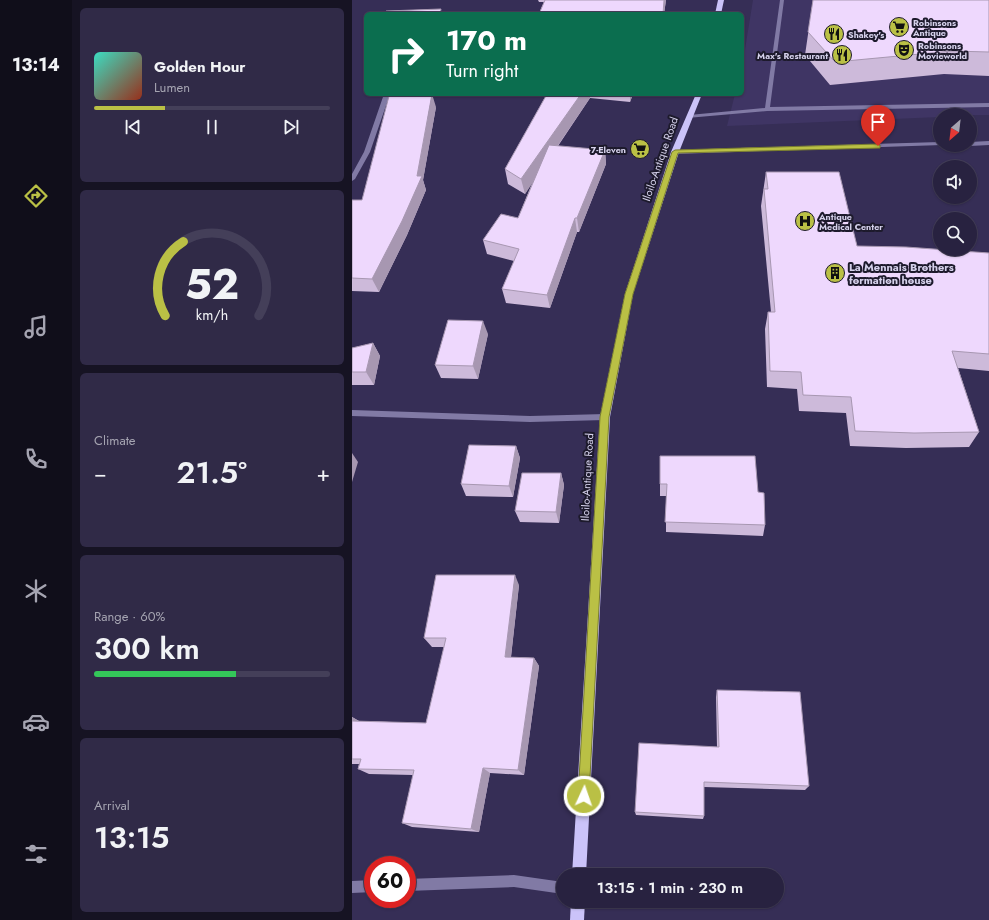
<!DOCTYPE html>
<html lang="en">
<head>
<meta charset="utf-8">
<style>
	body { margin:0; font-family:Jost,sans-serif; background:#302a47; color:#f1f3f6; height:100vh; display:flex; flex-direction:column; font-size:15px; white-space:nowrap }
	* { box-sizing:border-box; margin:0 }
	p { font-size:13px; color:#a5a4b1 }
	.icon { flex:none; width:22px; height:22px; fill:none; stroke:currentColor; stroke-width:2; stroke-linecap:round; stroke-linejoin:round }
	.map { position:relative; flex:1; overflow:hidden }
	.details { display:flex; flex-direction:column; gap:8px; padding:8px; background:#161323; width:280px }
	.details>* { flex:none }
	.top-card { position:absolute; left:12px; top:12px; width:380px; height:84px; border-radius:6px; box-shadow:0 1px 3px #0004,0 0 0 1px #443f59; background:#0b6e4f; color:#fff; overflow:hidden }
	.needle { width:26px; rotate:208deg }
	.controls { position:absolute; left:581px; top:108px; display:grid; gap:8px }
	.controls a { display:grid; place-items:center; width:44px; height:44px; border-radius:50%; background:#282240; box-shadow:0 1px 3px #0004,0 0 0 1px #443f59; font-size:20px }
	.speed { position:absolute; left:12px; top:856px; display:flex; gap:8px; font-size:20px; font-weight:700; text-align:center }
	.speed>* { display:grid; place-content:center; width:52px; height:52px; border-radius:50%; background:#282240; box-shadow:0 1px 3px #0004,0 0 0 1px #443f59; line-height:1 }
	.speed .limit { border:6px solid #d22; background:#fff; color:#111 }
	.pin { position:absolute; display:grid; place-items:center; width:34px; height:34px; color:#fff; margin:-41px -17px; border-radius:50% 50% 50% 0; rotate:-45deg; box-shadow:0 0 4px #0007 }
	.pin .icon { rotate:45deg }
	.me { position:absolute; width:44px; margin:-22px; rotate:3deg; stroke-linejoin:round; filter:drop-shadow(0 0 3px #0008) }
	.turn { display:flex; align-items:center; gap:14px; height:84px; padding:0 16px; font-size:18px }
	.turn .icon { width:52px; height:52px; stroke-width:2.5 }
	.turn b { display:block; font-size:28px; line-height:34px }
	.big { font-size:30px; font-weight:600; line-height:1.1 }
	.details .card { flex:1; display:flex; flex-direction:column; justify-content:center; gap:6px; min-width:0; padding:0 14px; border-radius:6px; background:#302a47 }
	.details .dial { align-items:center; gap:0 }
	.dial svg { height:104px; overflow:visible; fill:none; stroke:#443f59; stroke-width:7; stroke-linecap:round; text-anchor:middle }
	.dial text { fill:#f1f3f6; stroke:none }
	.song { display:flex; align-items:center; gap:12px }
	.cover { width:48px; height:48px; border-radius:6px; background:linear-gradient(135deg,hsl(170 70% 55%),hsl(10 70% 35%)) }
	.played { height:4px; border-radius:2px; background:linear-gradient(90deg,#bac045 30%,#443f59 30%) }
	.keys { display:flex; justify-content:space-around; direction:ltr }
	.heat { display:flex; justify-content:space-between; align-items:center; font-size:22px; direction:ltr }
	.charge { height:6px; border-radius:3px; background:linear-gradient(90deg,#34c759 60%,#443f59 0) }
	.trip { position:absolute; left:204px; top:868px; width:228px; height:40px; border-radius:20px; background:#282240; box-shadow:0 1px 3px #0004,0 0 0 1px #443f59; font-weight:600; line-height:40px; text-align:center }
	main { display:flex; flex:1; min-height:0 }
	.dock { display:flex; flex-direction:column; width:72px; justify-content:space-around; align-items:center; background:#100e1a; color:#a5a4b1 }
	.dock .icon { width:28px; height:28px }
	.dock .selected { color:#bac045 }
	.dock b { font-size:18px; color:#f1f3f6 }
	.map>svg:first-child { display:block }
</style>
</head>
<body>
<main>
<nav class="dock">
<b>13:14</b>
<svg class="icon selected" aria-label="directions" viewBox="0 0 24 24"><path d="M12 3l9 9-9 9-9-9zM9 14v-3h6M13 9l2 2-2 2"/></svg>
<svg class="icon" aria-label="music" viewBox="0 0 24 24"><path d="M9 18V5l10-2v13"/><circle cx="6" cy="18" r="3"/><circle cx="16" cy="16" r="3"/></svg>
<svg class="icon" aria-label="phone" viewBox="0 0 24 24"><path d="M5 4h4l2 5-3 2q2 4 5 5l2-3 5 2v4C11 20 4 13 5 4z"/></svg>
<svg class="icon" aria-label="climate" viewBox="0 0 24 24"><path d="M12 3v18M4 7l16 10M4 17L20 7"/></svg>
<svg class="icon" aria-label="car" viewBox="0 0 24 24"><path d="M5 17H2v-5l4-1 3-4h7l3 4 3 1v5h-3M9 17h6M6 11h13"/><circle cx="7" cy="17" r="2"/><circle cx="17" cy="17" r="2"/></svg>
<svg class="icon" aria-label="filters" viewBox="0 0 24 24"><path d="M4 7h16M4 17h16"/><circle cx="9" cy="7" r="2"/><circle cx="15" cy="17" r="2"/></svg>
</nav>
<section class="details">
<div class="card">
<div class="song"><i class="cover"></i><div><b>Golden Hour</b><p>Lumen</p></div></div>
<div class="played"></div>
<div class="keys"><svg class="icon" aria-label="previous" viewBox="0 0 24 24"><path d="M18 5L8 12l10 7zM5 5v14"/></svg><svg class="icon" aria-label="pause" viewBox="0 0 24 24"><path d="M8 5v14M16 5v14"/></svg><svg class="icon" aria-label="next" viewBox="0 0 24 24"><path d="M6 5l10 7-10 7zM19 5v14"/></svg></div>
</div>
<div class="card dial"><svg viewBox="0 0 100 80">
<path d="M14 69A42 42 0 1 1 86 69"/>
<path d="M14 69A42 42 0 0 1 28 12" stroke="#bac045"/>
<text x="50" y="56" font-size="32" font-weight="700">52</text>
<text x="50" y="72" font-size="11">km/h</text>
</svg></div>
<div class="card"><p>Climate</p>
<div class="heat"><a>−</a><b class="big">21.5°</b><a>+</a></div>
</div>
<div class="card"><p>Range · 60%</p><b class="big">300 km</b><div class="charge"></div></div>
<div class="card"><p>Arrival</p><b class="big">13:15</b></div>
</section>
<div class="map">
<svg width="637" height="920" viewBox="0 0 637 920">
	<rect width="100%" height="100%" fill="#362e56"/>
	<polygon fill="#3f3564" points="401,0 637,0 637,115 588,115 588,117 375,126 383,94 390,94 390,68"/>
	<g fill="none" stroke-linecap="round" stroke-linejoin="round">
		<g fill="#817aa5" fill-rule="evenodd">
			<polygon points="428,0 432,0 418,107 637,103 637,107 415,111 335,118 335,116 337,115 413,108"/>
			<polygon points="637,141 637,145 618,146 616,145 618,145 618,142"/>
			<polygon points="588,142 588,145 590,145 323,154 320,152 323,150"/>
		</g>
		<g fill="#817aa5" fill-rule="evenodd">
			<polygon points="32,94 38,94 18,152 3,179 0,181 0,174 12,152"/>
			<polygon points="0,410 178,416 253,414 257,417 253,420 178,422 0,416"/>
			<polygon points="162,875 211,882 211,894 162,887 55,891 55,879"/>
			<polygon points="21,880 21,892 0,893 0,881"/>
		</g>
		<g fill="#cbc3f9" fill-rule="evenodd">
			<polygon points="366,0 372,0 369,14 363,14"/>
			<polygon points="344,94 350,94 327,152 281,294 258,417 234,875 220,875 248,417 273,294 319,152"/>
			<polygon points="219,901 233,901 232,920 218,920"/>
		</g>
	</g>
	<g fill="#cdbada">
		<polygon points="186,0 314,0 312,14 187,14 192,2 187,2"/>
		<polygon points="461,0 637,0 637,76 592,74 478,85 453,55"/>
		<polygon points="195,94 281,94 278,102 238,98 206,146 253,150 254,164 227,232 225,232 198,308 154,303 150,289 162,261 135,254 131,240 166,218 181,181 173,194 156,184 153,169"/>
		<polygon points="84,107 71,180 74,190 55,235 27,292 0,291 0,200 10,200"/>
		<polygon points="414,172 505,246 637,253 637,371 606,368 627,432 617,447 554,448 498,446 494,413 447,411 445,389 415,387 413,329 416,312 419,312 409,206"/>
		<polygon points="136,334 126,379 89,378 83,365"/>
		<polygon points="21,343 28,356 22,385 0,385 0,348"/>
		<polygon points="164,446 168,458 161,497 114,496 109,484"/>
		<polygon points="308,456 406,492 413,525 411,536 314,532 314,496 308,496"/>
		<polygon points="209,473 212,485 207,523 168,522 163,511"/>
		<polygon points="167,585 159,657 182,658 187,666 172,775 138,773 127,832 60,827 50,823 61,775 17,774 6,769 7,764 0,764 0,717 7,721 74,723 92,647 80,647 72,638"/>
		<polygon points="365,690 457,786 453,790 352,787 352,816 351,819 284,815 283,812 365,747 364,697"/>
	</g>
	<g fill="#a797b1">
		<polygon points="312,0 314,0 312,14 311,14"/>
		<polygon points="80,94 84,107 71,180 74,190 55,235 27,292 20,279 65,176"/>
		<polygon points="229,94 238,94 238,98 173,194 169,179"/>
		<polygon points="278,94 281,94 278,102"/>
		<polygon points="253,150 254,164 227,232 225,218"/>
		<polygon points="223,218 225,232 198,308 195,295"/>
		<polygon points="131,321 136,334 126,379 121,366"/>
		<polygon points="21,343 28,356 22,385 14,372"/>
		<polygon points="164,446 168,458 161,497 157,486"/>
		<polygon points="0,453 6,462 0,482"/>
		<polygon points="209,473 212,485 207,523 204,512"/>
		<polygon points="163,575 167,585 158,665 153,657"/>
		<polygon points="182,658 187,666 172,775 166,770"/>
		<polygon points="0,717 10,723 0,722"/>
		<polygon points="131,768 138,773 127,832 119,829"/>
	</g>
	<g fill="#eed8fd" stroke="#a797b1">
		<polygon points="193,0 312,0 311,14 187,14"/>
		<polygon points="461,0 637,0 637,52 600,51 483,62 456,32"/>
		<polygon points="89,9 88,14 32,14 34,11"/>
		<polygon points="80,94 65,176 70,176 50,221 20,279 0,278 0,200 10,200 37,96"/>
		<polygon points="195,94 229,94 169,179 153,169"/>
		<polygon points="197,145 253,150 225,218 223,218 195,295 150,289 167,249 131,240 149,214 166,218"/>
		<polygon points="414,172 487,172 505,246 554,247 637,253 637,354 600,351 627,432 562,433 503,431 499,397 451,395 449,372 418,371 416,312 423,312 412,189 416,189"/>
		<polygon points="96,320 131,321 121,366 83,365"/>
		<polygon points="21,343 14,372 0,372 0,348"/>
		<polygon points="117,445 164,446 157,486 109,484"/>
		<polygon points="308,456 403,456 406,492 412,493 413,525 313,522 315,484 308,484"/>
		<polygon points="170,473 209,473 204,512 163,511"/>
		<polygon points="84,575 163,575 153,657 182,658 166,770 131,768 119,829 50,823 62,770 6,769 9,759 0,759 0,721 74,723 94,638 72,638"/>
		<polygon points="365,690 448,692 457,786 352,782 352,816 283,812 287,743 367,747"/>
	</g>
	<polygon fill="#bac045" stroke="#797d2d" points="526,144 528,145 528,148 326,153 281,294 257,417 237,796 236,800 232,802 227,800 226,796 248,417 273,294 320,152 323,150"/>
	<defs>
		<g id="supermarket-disc" transform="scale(1)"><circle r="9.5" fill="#bac045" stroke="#1d1a2c"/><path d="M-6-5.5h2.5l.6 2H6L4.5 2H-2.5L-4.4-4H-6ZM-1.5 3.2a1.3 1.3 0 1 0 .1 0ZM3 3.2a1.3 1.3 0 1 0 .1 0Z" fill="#111"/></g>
		<g id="restaurant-disc" transform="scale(1)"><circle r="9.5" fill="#bac045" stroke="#1d1a2c"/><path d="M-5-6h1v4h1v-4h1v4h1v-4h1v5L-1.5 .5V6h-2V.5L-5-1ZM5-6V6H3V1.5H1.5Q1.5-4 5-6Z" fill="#111"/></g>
		<g id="theatre-disc" transform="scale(1)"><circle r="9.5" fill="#bac045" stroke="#1d1a2c"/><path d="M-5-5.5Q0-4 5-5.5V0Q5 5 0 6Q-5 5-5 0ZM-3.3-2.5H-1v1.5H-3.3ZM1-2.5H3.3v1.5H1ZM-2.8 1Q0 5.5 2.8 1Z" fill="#111"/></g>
		<g id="hospital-disc" transform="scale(1)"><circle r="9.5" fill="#bac045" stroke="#1d1a2c"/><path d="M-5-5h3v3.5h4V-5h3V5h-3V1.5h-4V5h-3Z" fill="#111"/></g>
		<g id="building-disc" transform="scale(1)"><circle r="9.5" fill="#bac045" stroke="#1d1a2c"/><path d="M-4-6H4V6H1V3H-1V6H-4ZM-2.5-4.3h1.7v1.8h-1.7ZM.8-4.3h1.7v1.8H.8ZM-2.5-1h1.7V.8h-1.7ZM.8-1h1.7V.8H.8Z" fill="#111"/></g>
	</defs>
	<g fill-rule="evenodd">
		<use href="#supermarket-disc" x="547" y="27"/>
		<use href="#restaurant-disc" x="482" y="34"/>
		<use href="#theatre-disc" x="552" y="50"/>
		<use href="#restaurant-disc" x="490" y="55"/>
		<use href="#supermarket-disc" x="288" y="149"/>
		<use href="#hospital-disc" x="453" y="221"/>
		<use href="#building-disc" x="483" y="273"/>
	</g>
	<g text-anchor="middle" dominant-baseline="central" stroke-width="4" stroke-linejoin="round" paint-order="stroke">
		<g font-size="9" font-weight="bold" fill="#d6d2ec" stroke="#1d1a2c" text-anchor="start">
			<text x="561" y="22">Robinsons<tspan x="561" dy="10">Antique</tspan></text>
			<text x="496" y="34">Shakey's</text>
			<text x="566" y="45">Robinsons<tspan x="566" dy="10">Movieworld</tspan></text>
			<text x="476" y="55" text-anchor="end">Max's Restaurant</text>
			<text x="274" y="149" text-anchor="end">7-Eleven</text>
			<text x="467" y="216">Antique<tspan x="467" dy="10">Medical Center</tspan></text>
		</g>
		<g font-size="11" fill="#d6d2ec" stroke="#1d1a2c">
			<text transform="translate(308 159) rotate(-71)">Iloilo-Antique Road</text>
			<text transform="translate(235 477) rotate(-87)">Iloilo-Antique Road</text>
		</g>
		<g font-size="11" font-weight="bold" fill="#d6d2ec" stroke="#1d1a2c" text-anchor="start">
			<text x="497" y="267">La Mennais Brothers<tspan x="497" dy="13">formation house</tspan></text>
		</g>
	</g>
</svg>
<div class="controls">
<a><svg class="needle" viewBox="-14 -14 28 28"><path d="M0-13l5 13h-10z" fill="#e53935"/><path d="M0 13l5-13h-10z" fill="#a5a4b1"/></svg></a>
<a><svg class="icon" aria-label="sound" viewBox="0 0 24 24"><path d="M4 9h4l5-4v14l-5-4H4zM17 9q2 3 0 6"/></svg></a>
<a><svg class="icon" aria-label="search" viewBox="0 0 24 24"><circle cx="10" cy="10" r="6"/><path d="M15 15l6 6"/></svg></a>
</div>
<div class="speed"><div class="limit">60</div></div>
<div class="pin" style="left:526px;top:146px;background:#d93025"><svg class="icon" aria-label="arrive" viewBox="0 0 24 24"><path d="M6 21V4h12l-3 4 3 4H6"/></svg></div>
<svg class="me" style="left:232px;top:796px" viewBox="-20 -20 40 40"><circle r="17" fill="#bac045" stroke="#fff" stroke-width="3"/><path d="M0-11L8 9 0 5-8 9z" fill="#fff"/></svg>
<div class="trip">13:15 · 1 min · 230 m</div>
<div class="top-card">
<div class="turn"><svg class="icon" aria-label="right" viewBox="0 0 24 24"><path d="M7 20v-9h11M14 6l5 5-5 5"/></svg><div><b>170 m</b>Turn right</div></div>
</div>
</div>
</main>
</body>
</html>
